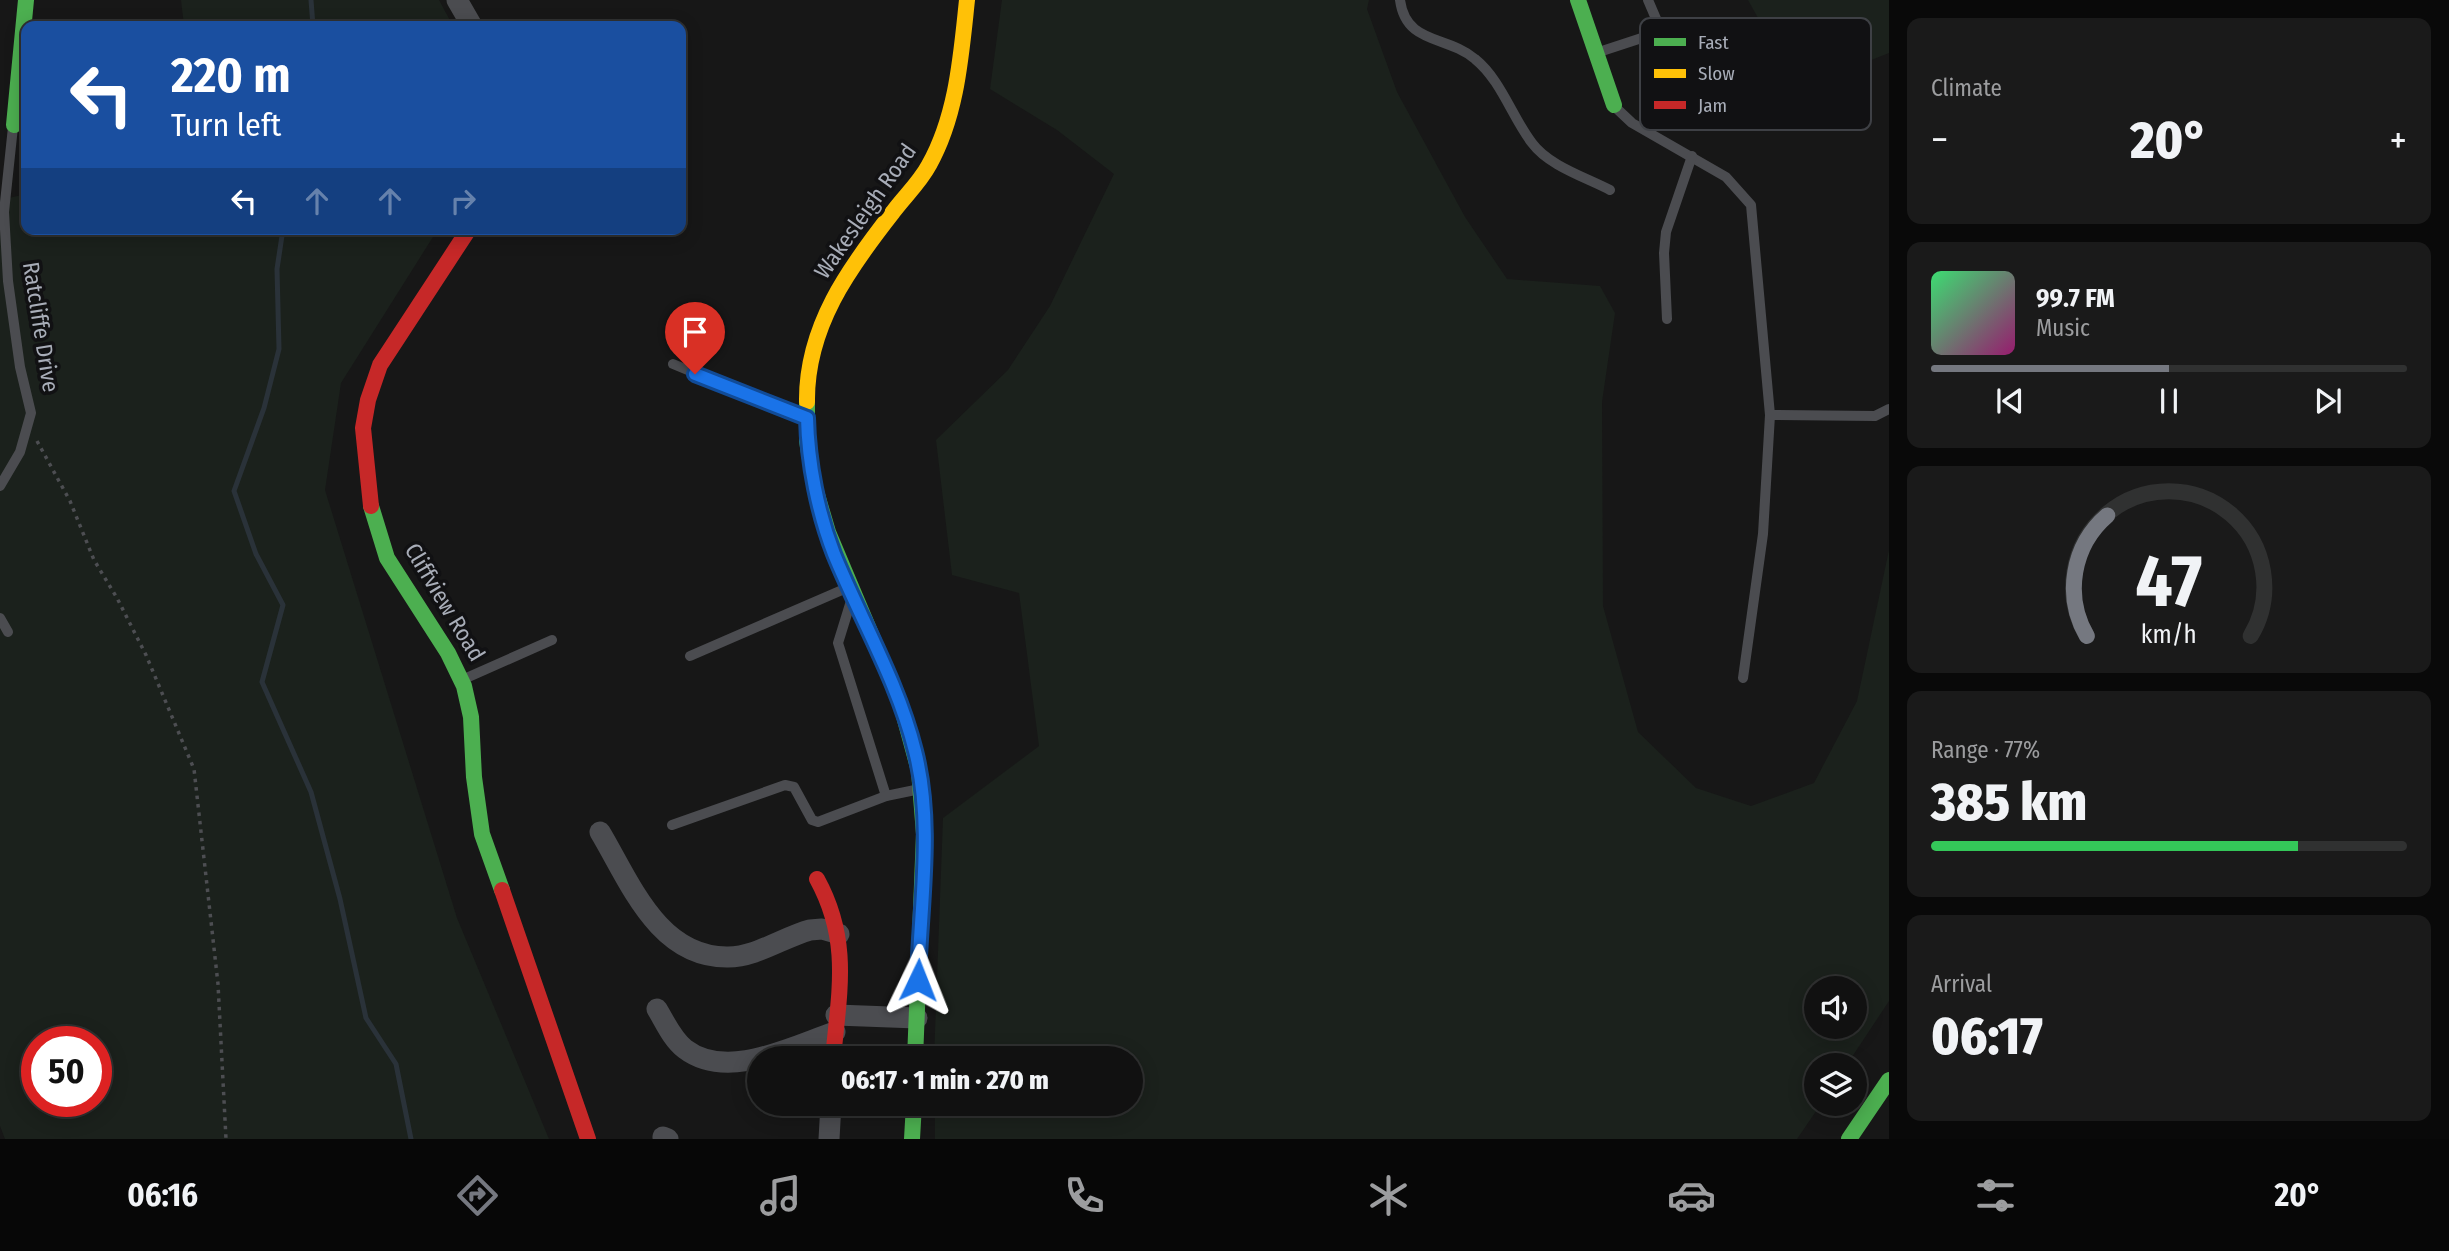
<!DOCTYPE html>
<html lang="en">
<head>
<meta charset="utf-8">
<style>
	body { margin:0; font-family:"Fira Sans Condensed",sans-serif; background:#1a1a1a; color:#f1f3f6; height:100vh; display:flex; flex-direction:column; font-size:26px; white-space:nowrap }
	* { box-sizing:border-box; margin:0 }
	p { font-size:23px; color:#9c9d9f }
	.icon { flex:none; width:38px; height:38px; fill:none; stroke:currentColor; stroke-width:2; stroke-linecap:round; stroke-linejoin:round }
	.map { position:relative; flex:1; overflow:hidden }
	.sheet { display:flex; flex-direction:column; gap:18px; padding:18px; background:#090909; width:560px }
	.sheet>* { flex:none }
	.banner { position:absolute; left:21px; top:21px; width:665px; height:214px; border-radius:14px; box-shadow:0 4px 18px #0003,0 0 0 2px #303131; background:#1a4fa0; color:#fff; overflow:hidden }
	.tools { position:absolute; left:1804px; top:976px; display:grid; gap:14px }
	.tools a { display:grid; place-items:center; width:63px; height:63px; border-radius:50%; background:#111; box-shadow:0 4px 18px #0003,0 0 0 2px #303131; font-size:35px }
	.speed { position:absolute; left:21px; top:1026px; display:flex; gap:14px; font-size:35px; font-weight:700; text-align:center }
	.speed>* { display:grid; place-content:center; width:91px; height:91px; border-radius:50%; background:#111; box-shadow:0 4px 18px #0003,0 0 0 2px #303131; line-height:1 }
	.speed .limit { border:10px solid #d22; background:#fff; color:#111 }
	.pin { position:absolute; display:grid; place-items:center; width:60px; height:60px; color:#fff; margin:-72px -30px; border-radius:50% 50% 50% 0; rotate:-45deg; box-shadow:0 0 7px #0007 }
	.pin .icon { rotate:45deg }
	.me { position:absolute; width:77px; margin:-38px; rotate:2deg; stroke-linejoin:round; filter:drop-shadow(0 0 5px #0008) }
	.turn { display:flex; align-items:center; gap:24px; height:147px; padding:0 35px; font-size:32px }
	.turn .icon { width:91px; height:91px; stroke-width:2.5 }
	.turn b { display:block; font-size:49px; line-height:60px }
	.lanes { display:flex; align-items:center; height:66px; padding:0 35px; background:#0003; justify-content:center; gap:35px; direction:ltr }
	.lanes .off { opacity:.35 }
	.big { font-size:52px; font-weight:800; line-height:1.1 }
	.sheet .tile { flex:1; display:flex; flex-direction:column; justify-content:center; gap:10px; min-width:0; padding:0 24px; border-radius:14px; background:#1a1a1a }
	.sheet .dial { align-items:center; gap:0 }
	.dial svg { height:182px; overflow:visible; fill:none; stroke:#303131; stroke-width:7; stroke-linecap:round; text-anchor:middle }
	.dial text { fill:#f1f3f6; stroke:none }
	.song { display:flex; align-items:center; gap:21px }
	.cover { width:84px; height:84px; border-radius:10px; background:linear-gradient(135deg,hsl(140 70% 55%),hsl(320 70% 35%)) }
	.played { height:7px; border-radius:4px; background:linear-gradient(90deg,#757880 50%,#303131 50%) }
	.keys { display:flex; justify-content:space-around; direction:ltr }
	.heat { display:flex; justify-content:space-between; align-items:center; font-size:38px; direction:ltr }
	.charge { height:10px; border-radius:5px; background:linear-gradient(90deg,#34c759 77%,#303131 0) }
	.trip { position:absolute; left:747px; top:1046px; width:396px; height:70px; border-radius:35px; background:#111; box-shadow:0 4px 18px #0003,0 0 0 2px #303131; font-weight:800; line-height:70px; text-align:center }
	.menu { display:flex; height:112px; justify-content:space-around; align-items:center; background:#070707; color:#9c9d9f }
	.menu .icon { width:49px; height:49px }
	.menu .selected { color:#757880 }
	.menu b { font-size:32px; color:#f1f3f6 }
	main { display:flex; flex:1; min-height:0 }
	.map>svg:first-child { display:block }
</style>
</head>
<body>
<main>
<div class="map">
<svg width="1889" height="1139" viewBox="0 0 1889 1139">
	<rect width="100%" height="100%" fill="#171717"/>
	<g fill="#1b211c" fill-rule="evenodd">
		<polygon points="181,0 439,0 453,26 184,26"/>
		<path d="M1002,0H1369L1367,9L1397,92L1465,217L1507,279L1600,286L1615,313L1602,402L1603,606L1638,732L1696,788L1751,806L1814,783L1857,701L1889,550V1001L1846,1066H1816V1104H1821L1797,1139H935V1104H1130V1059H934L943,818L1039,746L1019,593L952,575L936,440L1008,370L1050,306L1114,174L1057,130L990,89ZM1816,989H1855V1027H1816Z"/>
		<polygon points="1748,0 1889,0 1889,53 1846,70 1786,68"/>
		<path d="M26,194V229H438L341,383L325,490L457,918L549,1139H5L0,1126V200ZM37,1041H96V1101H37Z"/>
	</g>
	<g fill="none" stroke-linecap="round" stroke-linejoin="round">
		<g stroke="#2a3239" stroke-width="5">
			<polyline points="311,0 313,26"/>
			<polyline points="283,229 277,269 279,349 264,408 234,491 256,554 283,605 262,682 311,792 340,899 366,1018 396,1064 411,1139"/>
		</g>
		<polyline stroke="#4d4e52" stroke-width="3.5" stroke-dasharray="3.5 5" stroke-linecap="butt" points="37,441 70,501 94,560 117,598 146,655 194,769 218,984 226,1139"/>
		<g stroke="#4b4c50" stroke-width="10">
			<path d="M1400,0C1406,45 1447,35 1475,59C1501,80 1512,117 1532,143C1549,166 1585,177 1610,190"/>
			<polyline points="1648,0 1684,84 1726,117"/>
			<polyline points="1599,52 1660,32"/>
			<polyline points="1615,107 1632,123 1726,177 1751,205 1770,415 1763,534 1743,678"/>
			<polyline points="1667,319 1664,253 1666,232 1692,156"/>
			<polyline points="673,364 804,418"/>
			<polyline points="1770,415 1875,416 1889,409"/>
			<polyline points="0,486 20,452 31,413 20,367 8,281 4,212 13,127"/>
			<polyline points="851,601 838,643 886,796"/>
			<polyline points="0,618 8,632"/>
			<polyline points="690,656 849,587"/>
			<polyline points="464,679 552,640"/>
			<polyline points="672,825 785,785 794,787 812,820 818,822 886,796 920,789"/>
		</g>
		<g stroke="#4b4c50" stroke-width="21">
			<polyline points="457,0 472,26"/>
			<path d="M600,832C630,882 658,958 728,957C756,957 784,937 810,930L822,929L839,934"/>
			<path d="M657,1009C665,1022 672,1039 685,1049C727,1081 791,1047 835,1032"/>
			<polyline points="836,1015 917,1018"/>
			<polyline points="663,1137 668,1139"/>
			<polyline points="829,1139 831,1104"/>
		</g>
		<g stroke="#4caf50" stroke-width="16">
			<polyline points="1578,0 1614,105"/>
			<polyline points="14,125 26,0"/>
			<polyline points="807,402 807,441 815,488 828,532 901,705 919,771 924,834 915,1059"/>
			<polyline points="371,506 387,558 448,653 464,686 471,717 474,777 482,834 502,890"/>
			<polyline points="912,1139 914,1104"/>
			<polyline points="1849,1139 1889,1080"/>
		</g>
		<path stroke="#ffc107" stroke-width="16" d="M807,402C806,327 849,268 893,212C905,196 920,182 929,165C957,115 961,56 967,0"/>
		<g stroke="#c62828" stroke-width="16">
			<polyline points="371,506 363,428 368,400 380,365 469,229"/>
			<path d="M817,879C851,941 839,992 833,1059"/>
			<polyline points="502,890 588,1139"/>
		</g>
	</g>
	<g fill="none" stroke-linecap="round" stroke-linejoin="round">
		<g stroke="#114b97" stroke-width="18">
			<path id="route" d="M695,374L807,418C808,463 818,513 834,554C861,620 898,682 915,751C934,825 920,905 918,980"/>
		</g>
		<use href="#route" stroke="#1a73e8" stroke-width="12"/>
	</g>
	<g text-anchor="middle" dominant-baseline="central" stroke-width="7" stroke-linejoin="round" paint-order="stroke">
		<g font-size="23" fill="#a8adb8" stroke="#111113">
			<text transform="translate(865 211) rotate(-55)">Wakesleigh Road</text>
			<text transform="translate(41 327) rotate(81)">Ratcliffe Drive</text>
			<text transform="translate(445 602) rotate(59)">Cliffview Road</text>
		</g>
	</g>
	<rect x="1640" y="18" width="231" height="112" rx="10" fill="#111113" stroke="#3e4045" stroke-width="2"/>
	<rect x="1654" y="38" width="32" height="8" fill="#4caf50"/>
	<rect x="1654" y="69" width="32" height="9" fill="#ffc107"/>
	<rect x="1654" y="101" width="32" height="8" fill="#c62828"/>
	<g font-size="19" fill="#a8adb8">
		<text x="1698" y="49">Fast</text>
		<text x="1698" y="80">Slow</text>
		<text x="1698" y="112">Jam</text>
	</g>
</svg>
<div class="tools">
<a><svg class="icon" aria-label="sound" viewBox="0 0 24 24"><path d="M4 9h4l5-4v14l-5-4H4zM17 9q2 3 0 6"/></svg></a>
<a><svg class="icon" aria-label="layers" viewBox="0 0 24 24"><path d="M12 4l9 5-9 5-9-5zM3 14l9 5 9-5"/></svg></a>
</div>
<div class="speed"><div class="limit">50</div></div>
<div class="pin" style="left:695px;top:374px;background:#d93025"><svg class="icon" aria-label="arrive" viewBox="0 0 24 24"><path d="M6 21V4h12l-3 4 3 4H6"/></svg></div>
<svg class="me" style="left:918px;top:980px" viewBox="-20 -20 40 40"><path d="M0-17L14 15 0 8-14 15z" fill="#1a73e8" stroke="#fff" stroke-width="4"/></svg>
<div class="trip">06:17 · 1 min · 270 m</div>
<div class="banner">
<div class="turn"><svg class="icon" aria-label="left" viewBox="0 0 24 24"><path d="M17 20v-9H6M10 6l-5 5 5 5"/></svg><div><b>220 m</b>Turn left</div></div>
<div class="lanes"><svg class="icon" aria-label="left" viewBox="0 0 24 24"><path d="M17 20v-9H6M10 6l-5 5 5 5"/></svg><svg class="icon off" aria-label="ahead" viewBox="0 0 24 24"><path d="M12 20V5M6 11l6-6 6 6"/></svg><svg class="icon off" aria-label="ahead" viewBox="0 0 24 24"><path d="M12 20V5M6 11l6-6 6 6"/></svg><svg class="icon off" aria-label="right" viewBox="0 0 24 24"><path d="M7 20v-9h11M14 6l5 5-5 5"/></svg></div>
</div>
</div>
<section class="sheet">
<div class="tile"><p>Climate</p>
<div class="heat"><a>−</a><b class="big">20°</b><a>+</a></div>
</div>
<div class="tile">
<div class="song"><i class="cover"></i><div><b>99.7 FM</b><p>Music</p></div></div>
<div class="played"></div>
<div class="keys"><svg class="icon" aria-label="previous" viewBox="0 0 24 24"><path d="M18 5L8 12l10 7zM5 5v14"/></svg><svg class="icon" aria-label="pause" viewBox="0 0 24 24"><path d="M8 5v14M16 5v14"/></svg><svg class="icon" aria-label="next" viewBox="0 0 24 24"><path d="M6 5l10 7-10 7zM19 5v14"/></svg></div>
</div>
<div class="tile dial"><svg viewBox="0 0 100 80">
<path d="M14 69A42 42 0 1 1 86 69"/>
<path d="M14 69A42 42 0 0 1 23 16" stroke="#757880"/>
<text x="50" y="56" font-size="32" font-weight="700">47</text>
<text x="50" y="72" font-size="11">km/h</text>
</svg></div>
<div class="tile"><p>Range · 77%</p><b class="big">385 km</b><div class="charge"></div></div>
<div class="tile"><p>Arrival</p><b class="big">06:17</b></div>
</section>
</main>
<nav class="menu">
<b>06:16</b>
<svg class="icon selected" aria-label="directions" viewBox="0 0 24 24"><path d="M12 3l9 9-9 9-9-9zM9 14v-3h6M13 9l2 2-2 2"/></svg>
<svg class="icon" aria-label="music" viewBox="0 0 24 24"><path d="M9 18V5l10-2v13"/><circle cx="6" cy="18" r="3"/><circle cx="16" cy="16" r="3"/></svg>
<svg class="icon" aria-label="phone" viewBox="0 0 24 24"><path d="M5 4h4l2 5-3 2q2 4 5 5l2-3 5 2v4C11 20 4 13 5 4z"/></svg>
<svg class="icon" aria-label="climate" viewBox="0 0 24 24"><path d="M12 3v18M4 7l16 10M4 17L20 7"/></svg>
<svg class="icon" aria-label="car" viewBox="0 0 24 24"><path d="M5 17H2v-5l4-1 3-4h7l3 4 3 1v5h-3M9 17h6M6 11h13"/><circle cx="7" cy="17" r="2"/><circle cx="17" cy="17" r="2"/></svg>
<svg class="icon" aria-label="filters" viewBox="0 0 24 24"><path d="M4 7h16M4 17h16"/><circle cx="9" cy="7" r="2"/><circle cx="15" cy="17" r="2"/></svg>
<b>20°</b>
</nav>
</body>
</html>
